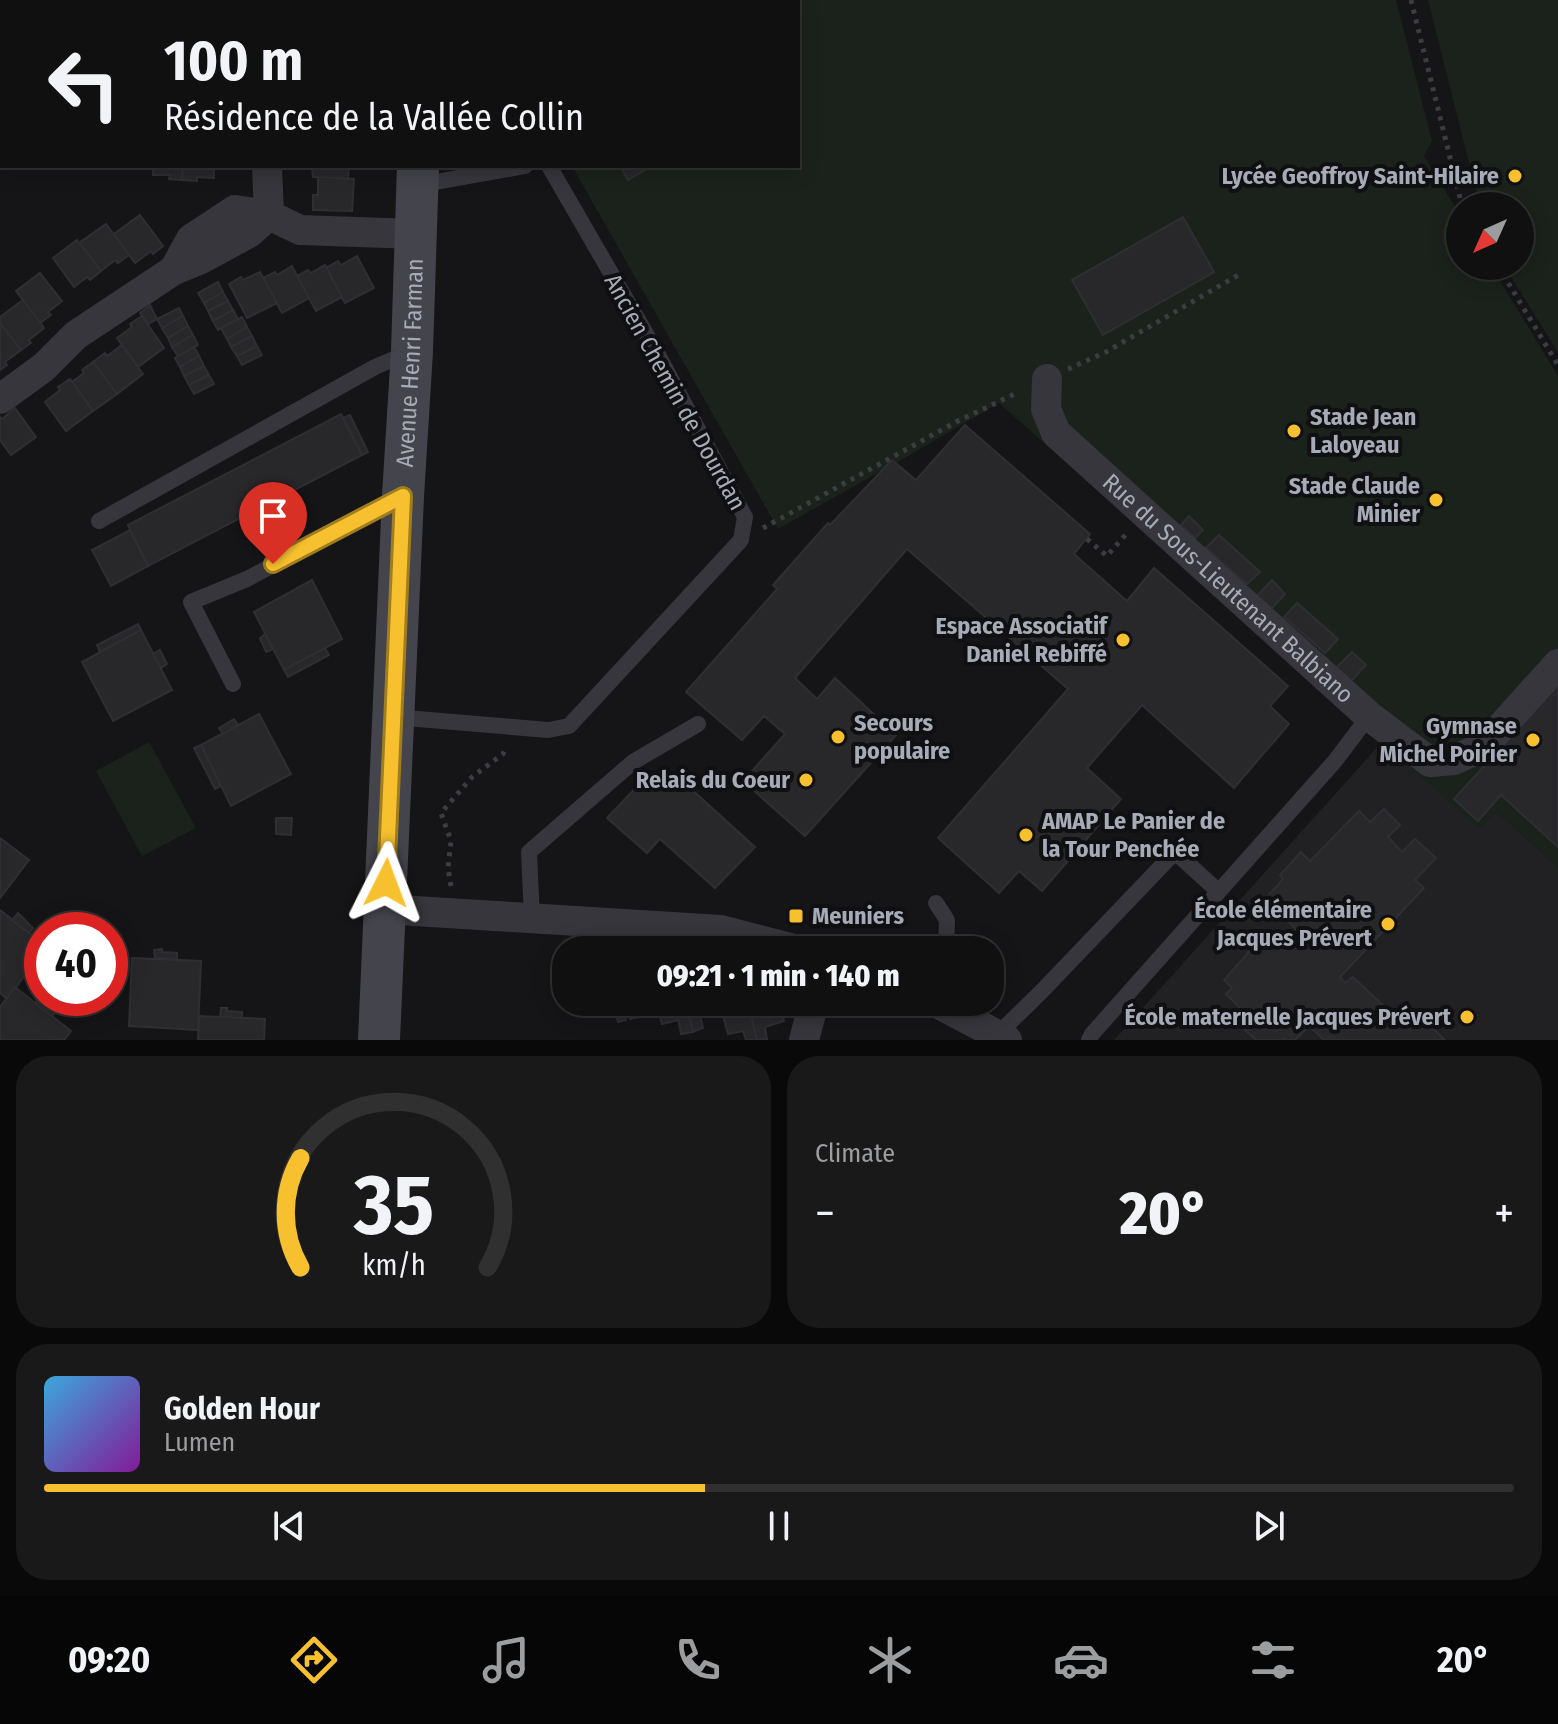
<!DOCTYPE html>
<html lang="en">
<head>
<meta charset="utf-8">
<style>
	body { margin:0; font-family:"Fira Sans Condensed",sans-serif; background:#19191a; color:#f1f3f6; height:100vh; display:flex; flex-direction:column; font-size:30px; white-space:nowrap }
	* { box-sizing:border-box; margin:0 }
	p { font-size:26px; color:#9c9d9f }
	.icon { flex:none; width:44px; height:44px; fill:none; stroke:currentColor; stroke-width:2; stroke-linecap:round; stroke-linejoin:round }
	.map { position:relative; height:1040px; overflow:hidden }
	.panel { display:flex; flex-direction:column; gap:16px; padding:16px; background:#090909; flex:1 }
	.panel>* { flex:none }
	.guide { position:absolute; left:0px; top:0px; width:800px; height:168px; box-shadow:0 4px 20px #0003,0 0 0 2px #303031; background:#101011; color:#f1f3f6; overflow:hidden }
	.needle { width:52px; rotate:225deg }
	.tools { position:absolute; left:1446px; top:192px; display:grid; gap:16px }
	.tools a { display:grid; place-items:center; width:88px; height:88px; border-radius:50%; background:#101011; box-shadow:0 4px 20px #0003,0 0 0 2px #303031; font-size:40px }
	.speed { position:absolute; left:24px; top:912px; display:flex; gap:16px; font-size:40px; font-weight:700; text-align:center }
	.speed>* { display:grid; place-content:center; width:104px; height:104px; border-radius:50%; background:#101011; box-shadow:0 4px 20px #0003,0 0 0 2px #303031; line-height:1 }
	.speed .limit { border:12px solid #d22; background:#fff; color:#111 }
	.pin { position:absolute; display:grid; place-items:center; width:68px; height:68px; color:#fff; margin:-82px -34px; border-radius:50% 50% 50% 0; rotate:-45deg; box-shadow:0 0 8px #0007 }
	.pin .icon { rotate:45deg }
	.me { position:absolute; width:88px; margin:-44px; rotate:3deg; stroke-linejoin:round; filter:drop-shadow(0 0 6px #0008) }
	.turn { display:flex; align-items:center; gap:28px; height:168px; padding:0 32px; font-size:36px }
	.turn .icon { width:104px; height:104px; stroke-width:2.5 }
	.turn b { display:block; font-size:56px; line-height:68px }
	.big { font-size:60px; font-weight:800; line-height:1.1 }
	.panel .card { flex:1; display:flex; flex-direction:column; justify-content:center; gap:12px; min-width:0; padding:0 28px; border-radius:32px; background:#19191a }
	.panel .dial { align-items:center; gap:0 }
	.dial svg { height:208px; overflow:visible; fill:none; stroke:#303031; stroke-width:7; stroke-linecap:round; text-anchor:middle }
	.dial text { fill:#f1f3f6; stroke:none }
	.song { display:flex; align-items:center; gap:24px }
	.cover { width:96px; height:96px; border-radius:12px; background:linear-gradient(135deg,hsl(200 70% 55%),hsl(290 70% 35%)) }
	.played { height:8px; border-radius:4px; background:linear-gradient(90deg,#f6c02e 45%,#303031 45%) }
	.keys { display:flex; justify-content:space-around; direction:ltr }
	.heat { display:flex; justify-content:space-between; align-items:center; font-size:44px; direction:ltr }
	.panel .tiles { flex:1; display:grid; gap:16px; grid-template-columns:1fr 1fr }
	.card:last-child { grid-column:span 2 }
	.trip { position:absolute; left:552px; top:936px; width:452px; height:80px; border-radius:32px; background:#101011; box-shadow:0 4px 20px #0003,0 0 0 2px #303031; font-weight:800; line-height:80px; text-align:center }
	.tab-bar { display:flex; height:128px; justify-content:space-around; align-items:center; background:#060607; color:#9c9d9f }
	.tab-bar .icon { width:56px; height:56px }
	.tab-bar .active { color:#f6c02e }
	.tab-bar b { font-size:36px; color:#f1f3f6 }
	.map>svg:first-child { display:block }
</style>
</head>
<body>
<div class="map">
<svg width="1558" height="1040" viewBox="0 0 1558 1040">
	<rect width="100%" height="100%" fill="#151517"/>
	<polygon fill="#212124" points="1382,742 1480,828 1496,811 1558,867 1558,1040 1114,1040"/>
	<g fill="#1b221c">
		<polygon points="607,0 1396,0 1432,141 1424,156 1460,215 1460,266 1491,266 1558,376 1558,867 1496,811 1480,829 999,403 896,463 892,460 881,471 778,529 572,166 798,166 798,2 603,2"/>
		<polygon points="1428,0 1558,0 1558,352 1504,266 1520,266 1520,206 1480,206"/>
		<polygon points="149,742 196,828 142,856 96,771"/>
	</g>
	<g fill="#28282b" stroke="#2f2f33" stroke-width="2">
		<polygon points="153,166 183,166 182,180 169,179 170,175 153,175"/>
		<polygon points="183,166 214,166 214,178 197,177 197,181 182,180"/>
		<polygon points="312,166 349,166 348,179 313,177"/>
		<polygon points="620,166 651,166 628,180"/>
		<polygon points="318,177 354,179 352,211 313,210 313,195 318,195"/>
		<polygon points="140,215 163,246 153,254 151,251 135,263 114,234"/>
		<polygon points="1183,217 1214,272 1103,335 1072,280"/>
		<polygon points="106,224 129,255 118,263 115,260 101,271 79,243"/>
		<polygon points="77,240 101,271 90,280 87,277 74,287 53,258"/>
		<polygon points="357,256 374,288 345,303 326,268 338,261 341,265"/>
		<polygon points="325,265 342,297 316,311 297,276 308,270 311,273"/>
		<polygon points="292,266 309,298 282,313 263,278 275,272 277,275"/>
		<polygon points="260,272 277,303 247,318 229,284 241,277 243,280"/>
		<polygon points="40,273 62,301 48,312 51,315 40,323 16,291"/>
		<polygon points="218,282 223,292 204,303 198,293"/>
		<polygon points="223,292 228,301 208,311 204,303"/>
		<polygon points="23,300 44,328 29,340 31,343 21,350 0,323 0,317"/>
		<polygon points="228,301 233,310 213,321 208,311"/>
		<polygon points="150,305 157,319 148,324 140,313"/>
		<polygon points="179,308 183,316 162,328 157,319"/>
		<polygon points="233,310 238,319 218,330 213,321"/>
		<polygon points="142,316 164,348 138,367 117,338 132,327 130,324"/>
		<polygon points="183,316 188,326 168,338 162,328"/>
		<polygon points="242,317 247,327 227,339 221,328"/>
		<polygon points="0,323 21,350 5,362 7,365 0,370"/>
		<polygon points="188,326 193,335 172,347 168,338"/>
		<polygon points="247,327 252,336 231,347 227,339"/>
		<polygon points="193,335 198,345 178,356 172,347"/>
		<polygon points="252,336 257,346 237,356 231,347"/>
		<polygon points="122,345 143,374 117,394 93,362 105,353 107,356"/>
		<polygon points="257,346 262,355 242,365 237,356"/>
		<polygon points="194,347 199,356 180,367 175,358"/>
		<polygon points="199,356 204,366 184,376 180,367"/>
		<polygon points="93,362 117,394 93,411 72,382 84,373 82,370"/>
		<polygon points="204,366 209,375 189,385 184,376"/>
		<polygon points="209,375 214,384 194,394 189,385"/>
		<polygon points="70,379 93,411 66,431 45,402 60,390 58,387"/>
		<polygon points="15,408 36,437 11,455 0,440 0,417 2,419"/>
		<polygon points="341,414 362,455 148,566 128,525"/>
		<polygon points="350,415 368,452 362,455 343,418"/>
		<polygon points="965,425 1090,534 1074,554 1127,601 1154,568 1288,686 1270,706 1289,724 1234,788 1142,705 1087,768 1121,799 1042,891 1019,871 999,893 938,838 1068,689 907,549 795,678 817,699 835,678 896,735 805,836 743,781 785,734 764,716 742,740 686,692 777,589 773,585 828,523 830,525 892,460 916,480"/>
		<polygon points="1189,516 1203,530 1195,538 1181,525"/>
		<polygon points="130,530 148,566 111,586 92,550"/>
		<polygon points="1219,535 1260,572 1247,584 1206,548"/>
		<polygon points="312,580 342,639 284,670 254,612"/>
		<polygon points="1272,580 1285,594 1270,610 1256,597"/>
		<polygon points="1297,603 1338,639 1325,653 1284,617"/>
		<polygon points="138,624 141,630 100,652 97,645"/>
		<polygon points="141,630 172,690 113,721 82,662"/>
		<polygon points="265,634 273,649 266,652 260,638"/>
		<polygon points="325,648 329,655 288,677 284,670"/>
		<polygon points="160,650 167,664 161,668 153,654"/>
		<polygon points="1352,652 1366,665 1350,682 1336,668"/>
		<polygon points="1558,685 1558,847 1501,795 1478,821 1454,799"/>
		<polygon points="259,714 291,774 231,806 201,745"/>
		<polygon points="234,719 238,725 223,734 219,728"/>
		<polygon points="201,745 221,786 215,789 194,748"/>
		<polygon points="648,775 666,791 679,778 755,847 715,888 660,839 647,853 607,818"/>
		<polygon points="1384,809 1400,825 1388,837 1402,852 1415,839 1436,858 1415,880 1424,888 1340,977 1345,983 1353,977 1404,1025 1417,1013 1445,1040 1324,1040 1309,1026 1295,1040 1286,1040 1284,1038 1282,1040 1256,1040 1231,1017 1240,1008 1226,994 1232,988 1224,980 1265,934 1281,950 1298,931 1265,899 1283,879 1280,875 1301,852 1310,861 1359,811 1370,822"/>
		<polygon points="276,818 292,818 291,835 276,834"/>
		<polygon points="0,838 29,860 0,898"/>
		<polygon points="0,910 42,943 42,953 7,999 0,993"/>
		<polygon points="18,913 33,928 29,933 12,920"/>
		<polygon points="162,949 162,952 177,953 177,959 155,958 154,950"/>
		<polygon points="132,958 201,961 198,1030 129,1026"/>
		<polygon points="15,987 71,1031 64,1040 0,1040 0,1007"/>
		<polygon points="41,996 46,1000 44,1002 56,1011 52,1016 35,1003"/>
		<polygon points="596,1002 621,1002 626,1020 618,1022 614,1010 599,1015"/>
		<polygon points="627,1002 637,1002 640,1017 630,1019"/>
		<polygon points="656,1002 675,1002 679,1020 662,1024"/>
		<polygon points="675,1002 686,1002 693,1032 681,1034"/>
		<polygon points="686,1002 719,1002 721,1010 700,1015 703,1028 693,1032"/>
		<polygon points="719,1002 748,1002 757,1040 746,1040 743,1031 728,1034"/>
		<polygon points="748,1002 779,1002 784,1021 765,1027 767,1039 757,1040"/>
		<polygon points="221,1008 227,1008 227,1011 242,1012 242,1018 220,1017"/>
		<polygon points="199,1016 265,1019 264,1040 198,1040"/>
	</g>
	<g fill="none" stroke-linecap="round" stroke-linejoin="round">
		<g stroke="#3c3d43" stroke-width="5" stroke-dasharray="4 6" stroke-linecap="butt">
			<polyline points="1411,0 1462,206"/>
			<polyline points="0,75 2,75"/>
			<polyline points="1498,266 1558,365"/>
			<polyline points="1068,369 1106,352 1240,274"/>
			<polyline points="763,528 958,421 1019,392"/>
			<polyline points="1087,539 1107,556 1127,533"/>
			<polyline points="451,886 448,868 451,841 441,813 472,777 503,754 506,747"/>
		</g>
		<g stroke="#36363c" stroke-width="16">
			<polyline points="419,185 525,166"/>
			<polyline points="99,521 375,367 410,352"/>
			<polyline points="233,684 191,602 247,579 402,496"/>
			<polyline points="394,717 548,730 569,726 741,540 745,517 656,351 549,166"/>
			<polyline points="936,903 947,920 946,950"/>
			<polyline points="532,919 529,852 633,762 698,724"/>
			<polyline points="998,1034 1041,992 1175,852 1218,891"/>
			<polyline points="1089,1040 1092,1034 1335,761 1369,716"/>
		</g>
		<g stroke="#36363c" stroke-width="30">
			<polyline points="267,166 269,215"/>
			<polyline points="174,270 191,239 235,210 269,215 300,230 416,234"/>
			<path id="s1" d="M1047,379L1046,409L1056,433L1369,716L1430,762L1454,760L1484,746L1558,664"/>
			<polyline points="0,399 44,367 76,335 174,270 201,259 249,233 269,215"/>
			<polyline points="385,911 399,910 721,930 798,950"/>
			<polyline points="935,1002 1007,1040"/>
			<polyline points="804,1040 814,1002"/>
		</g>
		<g stroke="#44454c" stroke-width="42">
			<polyline points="425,0 425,2"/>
			<path id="s2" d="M379,1040L403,496L412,351L418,166"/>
		</g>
	</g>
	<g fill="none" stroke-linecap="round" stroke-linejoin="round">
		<g stroke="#a07d1e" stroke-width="20">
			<polyline id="route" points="273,564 403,496 386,883"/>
		</g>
		<use href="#route" stroke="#f6c02e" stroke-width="14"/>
	</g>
	<g fill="#f6c02e" stroke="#101012" stroke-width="3">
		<circle cx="1515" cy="176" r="8"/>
		<circle cx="1294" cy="431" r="8"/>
		<circle cx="1436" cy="500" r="8"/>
		<circle cx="1123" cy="640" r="8"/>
		<circle cx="838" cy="737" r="8"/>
		<circle cx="1533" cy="740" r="8"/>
		<circle cx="806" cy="780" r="8"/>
		<circle cx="1026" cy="835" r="8"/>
		<rect x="788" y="908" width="16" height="16" rx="4"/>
		<circle cx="1388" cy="924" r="8"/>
		<circle cx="1467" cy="1017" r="8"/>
	</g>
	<g text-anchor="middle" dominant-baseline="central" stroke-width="8" stroke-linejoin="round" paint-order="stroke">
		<g font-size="24" font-weight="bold" fill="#a7abb7" stroke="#101012" text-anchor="end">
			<text x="1499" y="176">Lycée Geoffroy Saint-Hilaire</text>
			<text x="1310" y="417" text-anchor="start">Stade Jean<tspan x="1310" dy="28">Laloyeau</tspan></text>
			<text x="1420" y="486">Stade Claude<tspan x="1420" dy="28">Minier</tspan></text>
			<text x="1107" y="626">Espace Associatif<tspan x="1107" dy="28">Daniel Rebiffé</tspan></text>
			<text x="854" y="723" text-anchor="start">Secours<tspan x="854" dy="28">populaire</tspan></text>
			<text x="1517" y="726">Gymnase<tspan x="1517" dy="28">Michel Poirier</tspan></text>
			<text x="790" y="780">Relais du Coeur</text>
			<text x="1042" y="821" text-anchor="start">AMAP Le Panier de<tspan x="1042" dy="28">la Tour Penchée</tspan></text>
			<text x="1372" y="910">École élémentaire<tspan x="1372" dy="28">Jacques Prévert</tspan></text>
			<text x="812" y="916" text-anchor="start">Meuniers</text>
			<text x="1451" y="1017">École maternelle Jacques Prévert</text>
		</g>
		<g font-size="24" fill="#a7abb7" stroke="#101012">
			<text stroke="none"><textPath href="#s2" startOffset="678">Avenue Henri Farman</textPath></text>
			<text transform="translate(675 392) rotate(61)">Ancien Chemin de Dourdan</text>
			<text stroke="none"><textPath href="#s1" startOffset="288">Rue du Sous-Lieutenant Balbiano</textPath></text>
		</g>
	</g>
</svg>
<div class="tools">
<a><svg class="needle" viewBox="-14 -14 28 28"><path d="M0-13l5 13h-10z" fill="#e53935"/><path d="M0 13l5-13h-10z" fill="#9c9d9f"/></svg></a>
</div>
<div class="speed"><div class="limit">40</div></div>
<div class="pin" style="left:273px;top:564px;background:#d93025"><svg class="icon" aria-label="arrive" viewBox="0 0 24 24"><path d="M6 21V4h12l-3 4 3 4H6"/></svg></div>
<svg class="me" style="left:386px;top:883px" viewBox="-20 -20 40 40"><path d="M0-17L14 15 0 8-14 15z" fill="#f6c02e" stroke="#fff" stroke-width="4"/></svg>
<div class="trip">09:21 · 1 min · 140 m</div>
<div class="guide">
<div class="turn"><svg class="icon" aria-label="left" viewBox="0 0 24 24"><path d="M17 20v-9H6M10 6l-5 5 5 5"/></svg><div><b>100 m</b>Résidence de la Vallée Collin</div></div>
</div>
</div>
<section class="panel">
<div class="tiles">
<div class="card dial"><svg viewBox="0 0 100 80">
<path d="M14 69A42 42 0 1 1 86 69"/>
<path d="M14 69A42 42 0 0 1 14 27" stroke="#f6c02e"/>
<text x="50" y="56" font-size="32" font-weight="700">35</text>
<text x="50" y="72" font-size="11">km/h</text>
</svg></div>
<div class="card"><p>Climate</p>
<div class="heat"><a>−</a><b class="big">20°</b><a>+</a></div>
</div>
<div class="card">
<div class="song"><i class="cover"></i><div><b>Golden Hour</b><p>Lumen</p></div></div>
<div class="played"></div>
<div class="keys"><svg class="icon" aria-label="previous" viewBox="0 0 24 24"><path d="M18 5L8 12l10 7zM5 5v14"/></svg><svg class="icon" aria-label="pause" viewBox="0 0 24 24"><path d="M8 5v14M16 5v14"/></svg><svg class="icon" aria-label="next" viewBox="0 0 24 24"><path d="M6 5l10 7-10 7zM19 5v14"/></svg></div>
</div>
</div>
</section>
<nav class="tab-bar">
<b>09:20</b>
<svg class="icon active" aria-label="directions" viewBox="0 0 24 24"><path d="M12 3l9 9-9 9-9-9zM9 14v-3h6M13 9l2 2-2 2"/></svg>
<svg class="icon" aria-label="music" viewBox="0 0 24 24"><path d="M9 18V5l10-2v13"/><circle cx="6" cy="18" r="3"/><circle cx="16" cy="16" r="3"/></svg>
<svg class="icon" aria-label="phone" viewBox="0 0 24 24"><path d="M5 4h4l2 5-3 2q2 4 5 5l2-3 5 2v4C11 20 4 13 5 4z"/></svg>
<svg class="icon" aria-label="climate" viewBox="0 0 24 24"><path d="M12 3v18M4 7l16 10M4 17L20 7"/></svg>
<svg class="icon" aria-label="car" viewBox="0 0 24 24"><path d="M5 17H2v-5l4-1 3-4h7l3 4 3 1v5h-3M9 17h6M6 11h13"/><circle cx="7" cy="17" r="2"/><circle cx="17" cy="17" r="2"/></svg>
<svg class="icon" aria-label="filters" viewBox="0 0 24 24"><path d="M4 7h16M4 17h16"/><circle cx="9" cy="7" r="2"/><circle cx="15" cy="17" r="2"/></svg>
<b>20°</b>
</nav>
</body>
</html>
